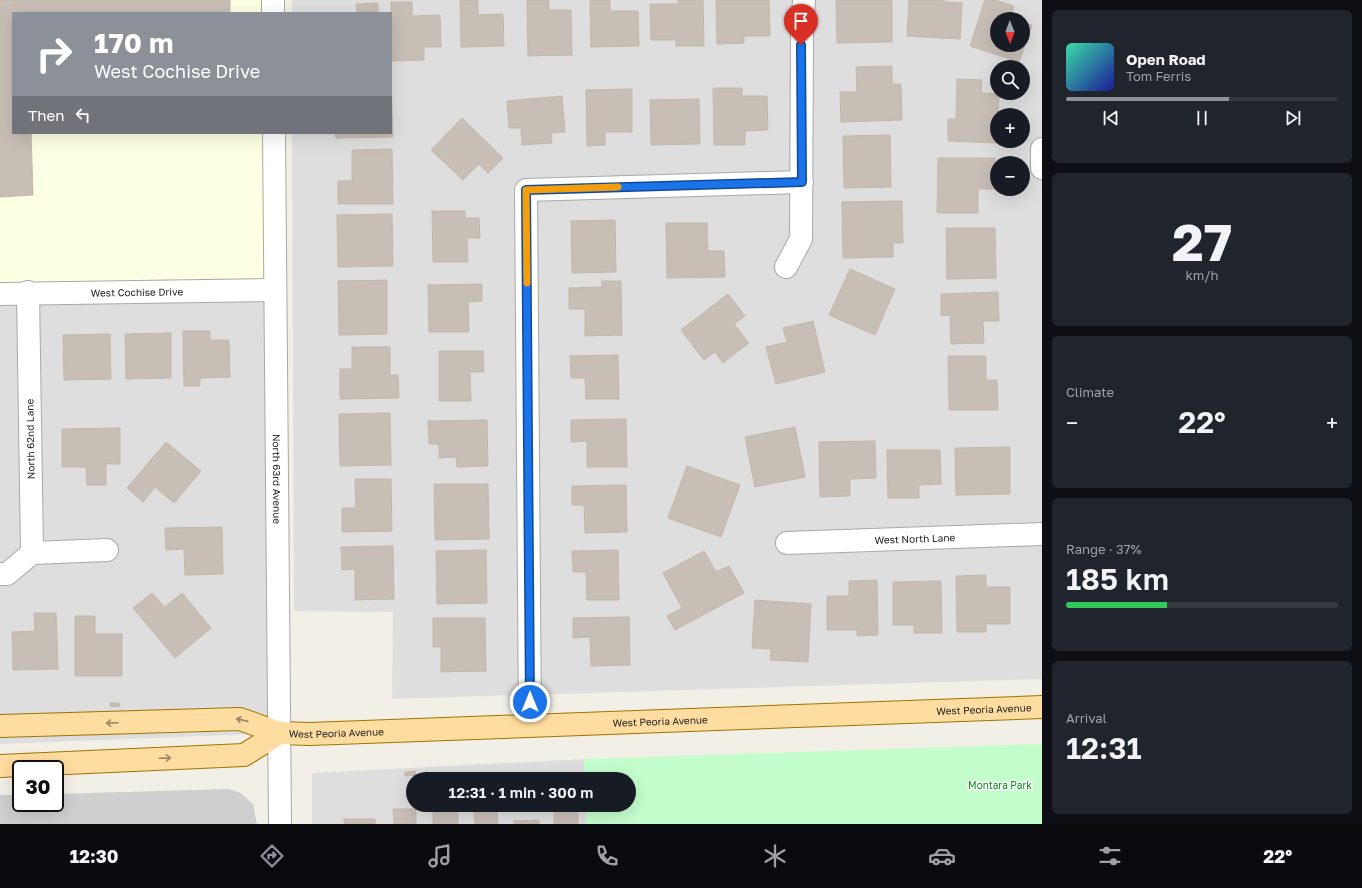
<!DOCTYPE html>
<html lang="en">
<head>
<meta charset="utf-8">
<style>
	body { margin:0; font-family:"Golos Text",sans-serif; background:#20242c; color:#f1f3f6; height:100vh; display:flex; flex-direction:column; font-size:15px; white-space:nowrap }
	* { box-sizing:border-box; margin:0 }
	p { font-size:13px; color:#9ea1a6 }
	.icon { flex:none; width:22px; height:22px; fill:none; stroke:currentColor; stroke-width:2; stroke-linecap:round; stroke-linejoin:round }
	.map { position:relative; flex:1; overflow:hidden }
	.details { display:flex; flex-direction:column; gap:10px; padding:10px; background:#0d0f14; width:320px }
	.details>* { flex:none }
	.hud { position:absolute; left:12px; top:12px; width:380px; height:122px; border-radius:0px; box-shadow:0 4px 16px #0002; background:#8c9099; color:#fff; overflow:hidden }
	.needle { width:26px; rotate:179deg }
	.controls { position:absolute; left:990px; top:12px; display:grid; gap:8px }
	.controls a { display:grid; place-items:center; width:40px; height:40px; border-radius:50%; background:#171b24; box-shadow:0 4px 16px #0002; font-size:20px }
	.speed { position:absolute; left:12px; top:760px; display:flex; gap:8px; font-size:20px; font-weight:700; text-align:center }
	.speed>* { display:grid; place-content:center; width:52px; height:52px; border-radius:50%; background:#171b24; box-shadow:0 4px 16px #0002; line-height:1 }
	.speed .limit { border:2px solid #111; border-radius:6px; background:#fff; color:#111 }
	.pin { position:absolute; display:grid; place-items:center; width:34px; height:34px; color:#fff; margin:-41px -17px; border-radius:50% 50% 50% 0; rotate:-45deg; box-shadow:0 0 4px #0007 }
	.pin .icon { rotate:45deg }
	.me { position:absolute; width:44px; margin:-22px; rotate:0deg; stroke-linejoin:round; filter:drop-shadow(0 0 3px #0008) }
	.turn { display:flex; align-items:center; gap:14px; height:84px; padding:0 16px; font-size:18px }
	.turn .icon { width:52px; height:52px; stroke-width:2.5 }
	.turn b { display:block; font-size:28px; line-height:34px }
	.then { display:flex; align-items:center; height:38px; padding:0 16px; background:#0003; gap:8px; font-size:15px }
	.big { font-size:30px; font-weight:600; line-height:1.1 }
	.details .card { flex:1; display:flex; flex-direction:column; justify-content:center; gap:6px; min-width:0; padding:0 14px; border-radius:6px; background:#20242c }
	.details .dial { align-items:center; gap:0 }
	.dial b { font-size:52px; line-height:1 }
	.song { display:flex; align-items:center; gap:12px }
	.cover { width:48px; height:48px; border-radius:6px; background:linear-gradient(135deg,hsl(160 70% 55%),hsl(240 70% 35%)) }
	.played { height:4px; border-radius:2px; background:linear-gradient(90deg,#8c9099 60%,#363941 60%) }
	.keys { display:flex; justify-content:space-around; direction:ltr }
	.heat { display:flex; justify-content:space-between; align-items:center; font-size:22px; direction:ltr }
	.charge { height:6px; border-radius:3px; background:linear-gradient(90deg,#34c759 37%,#363941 0) }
	.trip { position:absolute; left:406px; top:772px; width:230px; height:40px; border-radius:20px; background:#171b24; box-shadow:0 4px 16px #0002; font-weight:600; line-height:40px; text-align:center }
	.dock { display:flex; height:64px; justify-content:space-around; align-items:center; background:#090b0e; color:#9ea1a6 }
	.dock .icon { width:28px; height:28px }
	.dock .on { color:#8c9099 }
	.dock b { font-size:18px; color:#f1f3f6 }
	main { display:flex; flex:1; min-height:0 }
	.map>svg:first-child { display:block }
</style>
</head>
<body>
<main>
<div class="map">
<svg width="1042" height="824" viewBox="0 0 1042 824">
	<rect width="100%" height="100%" fill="#f2efe7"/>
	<g fill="#dfdede" fill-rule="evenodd">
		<path d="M292,0H1042V679L392,699L393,612L294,611L292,133H391V13H292ZM997,19H1023V45H997ZM997,67H1023V93H997ZM997,115H1023V141H997ZM997,163H1023V189H997Z"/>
		<polygon points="275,290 279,733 0,744 0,294"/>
		<polygon points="584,759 585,779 413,779 413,805 586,805 586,824 312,824 312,773"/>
	</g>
	<polygon fill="#fdffe3" points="0,0 273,0 273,13 13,13 13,133 274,133 275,290 0,294"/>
	<polygon fill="#cfcfcf" points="228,789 241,793 253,804 257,824 0,824 0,795 21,795 21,803 55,803 55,794"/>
	<polygon fill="#c3fdcc" points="1042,744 1042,824 586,824 586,805 629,805 629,779 585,779 584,759"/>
	<g fill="#c7beb6" stroke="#c5b7a8">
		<polygon points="0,0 230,0 230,13 13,13 13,133 31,133 33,195 0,197"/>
		<polygon points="460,0 478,0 478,15 503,14 504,46 461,47"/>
		<polygon points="527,0 549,0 549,10 571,10 572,55 528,56"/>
		<polygon points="590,0 610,0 610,11 638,11 639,46 591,47"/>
		<polygon points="678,0 703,0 704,46 676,46 676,40 651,40 650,4 678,4"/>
		<polygon points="716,0 769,0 770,36 744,36 744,43 717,44"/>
		<polygon points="836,0 892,0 892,42 837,43"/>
		<polygon points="909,0 944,0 944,2 962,3 960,39 907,36"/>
		<polygon points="985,0 995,0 1014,6 1010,18 1013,19 997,19 997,45 1023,45 1023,22 1032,25 1019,62 970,46"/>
		<polygon points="391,2 412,2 412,16 440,15 441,47 424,47 424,60 392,61"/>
		<polygon points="378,3 378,13 357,13 356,4"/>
		<polygon points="892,66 892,84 901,84 902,120 841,122 840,92 857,92 856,67"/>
		<polygon points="957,79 982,80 981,93 999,94 997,143 948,141 948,119 956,119"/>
		<polygon points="391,85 393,137 336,138 335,133 391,133"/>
		<polygon points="713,88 742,88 742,96 767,96 768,130 745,131 745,145 714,145"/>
		<polygon points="632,89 632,132 605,132 605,145 587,146 586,90"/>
		<polygon points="562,96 565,132 551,133 552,143 522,145 521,128 509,128 507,101"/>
		<polygon points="699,99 700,144 651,145 650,100"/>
		<polygon points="462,118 503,158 488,173 479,164 463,180 431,150"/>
		<polygon points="890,135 891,187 844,188 843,136"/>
		<polygon points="392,149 393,204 338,204 338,181 352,181 352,150"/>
		<polygon points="938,158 995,158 995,189 978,189 978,213 937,213"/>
		<polygon points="902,201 903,243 893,243 893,257 843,258 842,202"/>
		<polygon points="432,211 465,211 465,218 479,218 480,238 467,238 468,262 433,262"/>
		<polygon points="392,214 393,266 338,267 337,215"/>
		<polygon points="615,220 616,272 572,273 571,221"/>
		<polygon points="666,223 707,223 708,251 724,251 725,277 667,278"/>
		<polygon points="946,228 995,228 996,278 947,279"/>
		<polygon points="850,269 895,289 875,335 829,315"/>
		<polygon points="387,280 387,334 339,335 338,281"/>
		<polygon points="602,281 621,281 622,335 585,336 585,309 569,309 569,288 602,287"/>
		<polygon points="482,284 482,301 468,302 469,332 429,332 428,285"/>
		<polygon points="998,292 999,321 983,321 984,343 951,344 950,315 941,316 941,294"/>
		<polygon points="728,294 745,316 734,324 749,343 723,363 715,352 704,360 681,330"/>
		<polygon points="813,321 825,372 776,384 766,347 787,342 783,328"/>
		<polygon points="183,331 210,331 210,340 229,340 230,377 200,378 200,386 184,386"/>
		<polygon points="171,333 171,378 126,379 125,334"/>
		<polygon points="110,334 111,379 64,380 63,335"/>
		<polygon points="352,347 390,347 390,375 398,375 399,398 340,399 340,369 352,369"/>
		<polygon points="439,351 483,351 484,372 470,372 471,401 439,401"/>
		<polygon points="618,355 619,399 586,399 585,378 571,378 570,356"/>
		<polygon points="948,356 986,356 986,380 997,380 998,410 949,410"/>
		<polygon points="390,413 391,465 340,466 339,414"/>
		<polygon points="626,419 627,467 587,467 587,441 571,442 571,420"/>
		<polygon points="487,420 488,466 457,467 456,457 439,458 439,444 429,444 428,421"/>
		<polygon points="795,427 805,477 755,487 745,437"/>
		<polygon points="120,428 120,464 106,464 106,485 87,485 86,467 62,467 62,429"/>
		<polygon points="875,441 876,478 850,479 850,496 820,497 819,442"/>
		<polygon points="166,442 201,471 174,503 155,487 143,502 127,488"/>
		<polygon points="1010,447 1010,494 956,495 955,448"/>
		<polygon points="887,450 940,450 941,484 919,485 919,498 888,498"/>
		<polygon points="687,466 740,485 721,537 668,518"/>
		<polygon points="355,479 391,479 392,531 342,532 342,508 356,508"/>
		<polygon points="434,484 488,484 489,539 435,540"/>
		<polygon points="626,485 627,532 585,533 584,505 572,505 572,486"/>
		<polygon points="222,527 223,574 185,575 184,549 166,550 165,528"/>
		<polygon points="393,546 394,599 355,600 355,569 342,570 341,547"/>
		<polygon points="486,550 487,603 437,604 436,551"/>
		<polygon points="618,550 619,600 587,600 586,572 573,572 572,551"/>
		<polygon points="704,551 716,572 729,566 744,593 675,630 667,616 682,608 663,573"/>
		<polygon points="986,575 986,587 1010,587 1010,624 986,624 986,632 957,632 956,576"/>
		<polygon points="877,580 878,635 857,636 857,630 827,630 827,596 849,596 849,581"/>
		<polygon points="941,581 942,633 914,633 914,625 893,625 893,582"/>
		<polygon points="152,593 165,607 182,593 211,628 175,658 133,608"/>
		<polygon points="755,600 811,604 808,662 770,660 771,649 752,648"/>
		<polygon points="34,613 56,613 58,669 13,670 12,632 35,631"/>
		<polygon points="75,616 95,616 95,634 122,634 122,676 75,676"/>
		<polygon points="629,617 630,665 591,666 590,637 573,638 573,618"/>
		<polygon points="433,618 485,618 486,671 441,672 441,647 433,647"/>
		<polygon points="110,703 119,703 120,706 111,707"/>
		<polygon points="415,771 416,775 405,776 405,772"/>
		<rect x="554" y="807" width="24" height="17"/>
		<polygon points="393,809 416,809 416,824 394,824"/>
		<rect x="433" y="811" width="25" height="13"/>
		<polygon points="497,811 498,824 475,824 474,812"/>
		<rect x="344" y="819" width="31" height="5"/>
		<polygon points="539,820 539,824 514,824 514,821"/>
	</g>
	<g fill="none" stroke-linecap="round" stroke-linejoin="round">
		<g stroke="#a8a8a8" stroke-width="24">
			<g id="minor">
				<polyline points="273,0 273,13"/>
				<path id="s1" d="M274,133L280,824"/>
				<polyline points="1042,149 1042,168"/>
				<polyline points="786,267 801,239 802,33 804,0"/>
				<path id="s2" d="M0,294L275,290"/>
				<path id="s3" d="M787,543L1042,534"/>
				<polyline points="32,553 107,550"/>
				<polyline points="0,574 7,574 32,553 28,292"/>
				<polyline points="530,725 526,190 802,182"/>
			</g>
		</g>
		<g stroke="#9e7400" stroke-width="24">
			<g id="major">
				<path id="s4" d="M0,726L240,719L279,733L310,734L1042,707"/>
				<polyline points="0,766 244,755 279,733"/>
			</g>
		</g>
		<use href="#minor" stroke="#fff" stroke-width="22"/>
		<use href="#major" stroke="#ffdc9f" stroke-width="22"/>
	</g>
	<defs><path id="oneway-shaft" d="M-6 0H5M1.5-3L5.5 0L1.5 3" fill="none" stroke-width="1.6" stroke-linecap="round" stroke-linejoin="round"/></defs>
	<g stroke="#9b8866">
		<use href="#oneway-shaft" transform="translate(242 720) rotate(-167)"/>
		<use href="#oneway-shaft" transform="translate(112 723) rotate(178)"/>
		<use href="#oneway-shaft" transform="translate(165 758) rotate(-2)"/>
	</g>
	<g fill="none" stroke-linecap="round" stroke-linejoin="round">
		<g stroke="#114b97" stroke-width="10">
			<polyline id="route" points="530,702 526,190 802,182 801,45"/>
		</g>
		<use href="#route" stroke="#1a73e8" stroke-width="7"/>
		<polyline stroke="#f59e0b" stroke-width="7" points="527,283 526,190 618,187"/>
	</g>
	<g text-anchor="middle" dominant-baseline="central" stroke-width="3" stroke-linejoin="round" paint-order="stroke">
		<g font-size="10" fill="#212121" stroke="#fff">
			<text stroke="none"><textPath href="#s2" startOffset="137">West Cochise Drive</textPath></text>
			<text transform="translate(30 439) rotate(-91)">North 62nd Lane</text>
			<text stroke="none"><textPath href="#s1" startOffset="346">North 63rd Avenue</textPath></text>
			<text stroke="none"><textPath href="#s3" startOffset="128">West North Lane</textPath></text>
			<text stroke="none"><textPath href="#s4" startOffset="987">West Peoria Avenue</textPath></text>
			<text stroke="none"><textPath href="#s4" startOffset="663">West Peoria Avenue</textPath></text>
			<text stroke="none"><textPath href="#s4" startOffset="339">West Peoria Avenue</textPath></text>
		</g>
		<g font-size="10" fill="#048a18" stroke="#fff">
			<text x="1000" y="785">Montara Park</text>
		</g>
	</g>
</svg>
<div class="controls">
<a><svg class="needle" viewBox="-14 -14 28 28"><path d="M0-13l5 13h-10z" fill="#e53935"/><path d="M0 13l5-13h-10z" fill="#9ea1a6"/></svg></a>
<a><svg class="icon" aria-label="search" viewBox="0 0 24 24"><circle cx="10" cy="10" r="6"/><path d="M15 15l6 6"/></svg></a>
<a>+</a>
<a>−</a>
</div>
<div class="speed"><div class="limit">30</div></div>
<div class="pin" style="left:801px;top:45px;background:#d93025"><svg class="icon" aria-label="arrive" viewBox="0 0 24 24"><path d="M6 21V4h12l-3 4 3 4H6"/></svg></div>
<svg class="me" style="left:530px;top:702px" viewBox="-20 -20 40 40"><circle r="17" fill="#1a73e8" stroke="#fff" stroke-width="3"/><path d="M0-11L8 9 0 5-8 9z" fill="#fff"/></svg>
<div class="trip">12:31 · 1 min · 300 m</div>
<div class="hud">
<div class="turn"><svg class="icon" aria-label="right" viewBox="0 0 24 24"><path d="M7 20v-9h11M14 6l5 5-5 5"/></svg><div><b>170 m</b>West Cochise Drive</div></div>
<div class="then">Then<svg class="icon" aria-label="left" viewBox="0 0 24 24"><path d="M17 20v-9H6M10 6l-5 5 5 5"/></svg></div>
</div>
</div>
<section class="details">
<div class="card">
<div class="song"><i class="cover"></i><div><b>Open Road</b><p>Tom Ferris</p></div></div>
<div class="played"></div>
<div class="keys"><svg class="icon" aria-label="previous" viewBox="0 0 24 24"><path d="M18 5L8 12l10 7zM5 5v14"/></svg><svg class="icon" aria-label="pause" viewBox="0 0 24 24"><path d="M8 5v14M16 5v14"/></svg><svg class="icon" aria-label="next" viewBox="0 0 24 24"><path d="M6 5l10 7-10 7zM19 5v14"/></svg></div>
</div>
<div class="card dial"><b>27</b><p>km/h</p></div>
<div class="card"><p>Climate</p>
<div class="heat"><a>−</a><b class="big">22°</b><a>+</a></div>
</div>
<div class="card"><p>Range · 37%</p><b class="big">185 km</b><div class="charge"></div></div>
<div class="card"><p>Arrival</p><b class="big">12:31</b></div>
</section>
</main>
<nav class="dock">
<b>12:30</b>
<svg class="icon on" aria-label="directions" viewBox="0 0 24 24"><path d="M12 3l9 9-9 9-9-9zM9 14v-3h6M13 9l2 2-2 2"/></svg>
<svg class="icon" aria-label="music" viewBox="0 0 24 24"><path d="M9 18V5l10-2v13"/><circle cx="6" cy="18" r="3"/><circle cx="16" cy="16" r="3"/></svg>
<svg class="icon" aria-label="phone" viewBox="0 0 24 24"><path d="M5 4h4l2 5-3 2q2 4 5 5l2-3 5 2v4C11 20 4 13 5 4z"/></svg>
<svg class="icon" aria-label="climate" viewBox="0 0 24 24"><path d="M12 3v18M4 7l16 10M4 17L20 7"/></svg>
<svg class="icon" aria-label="car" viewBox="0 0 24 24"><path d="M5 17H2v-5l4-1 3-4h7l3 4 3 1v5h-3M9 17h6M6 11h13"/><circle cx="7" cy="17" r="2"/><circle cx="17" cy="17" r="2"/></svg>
<svg class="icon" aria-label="filters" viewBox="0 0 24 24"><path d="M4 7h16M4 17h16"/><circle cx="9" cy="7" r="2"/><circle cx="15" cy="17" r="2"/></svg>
<b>22°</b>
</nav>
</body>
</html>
